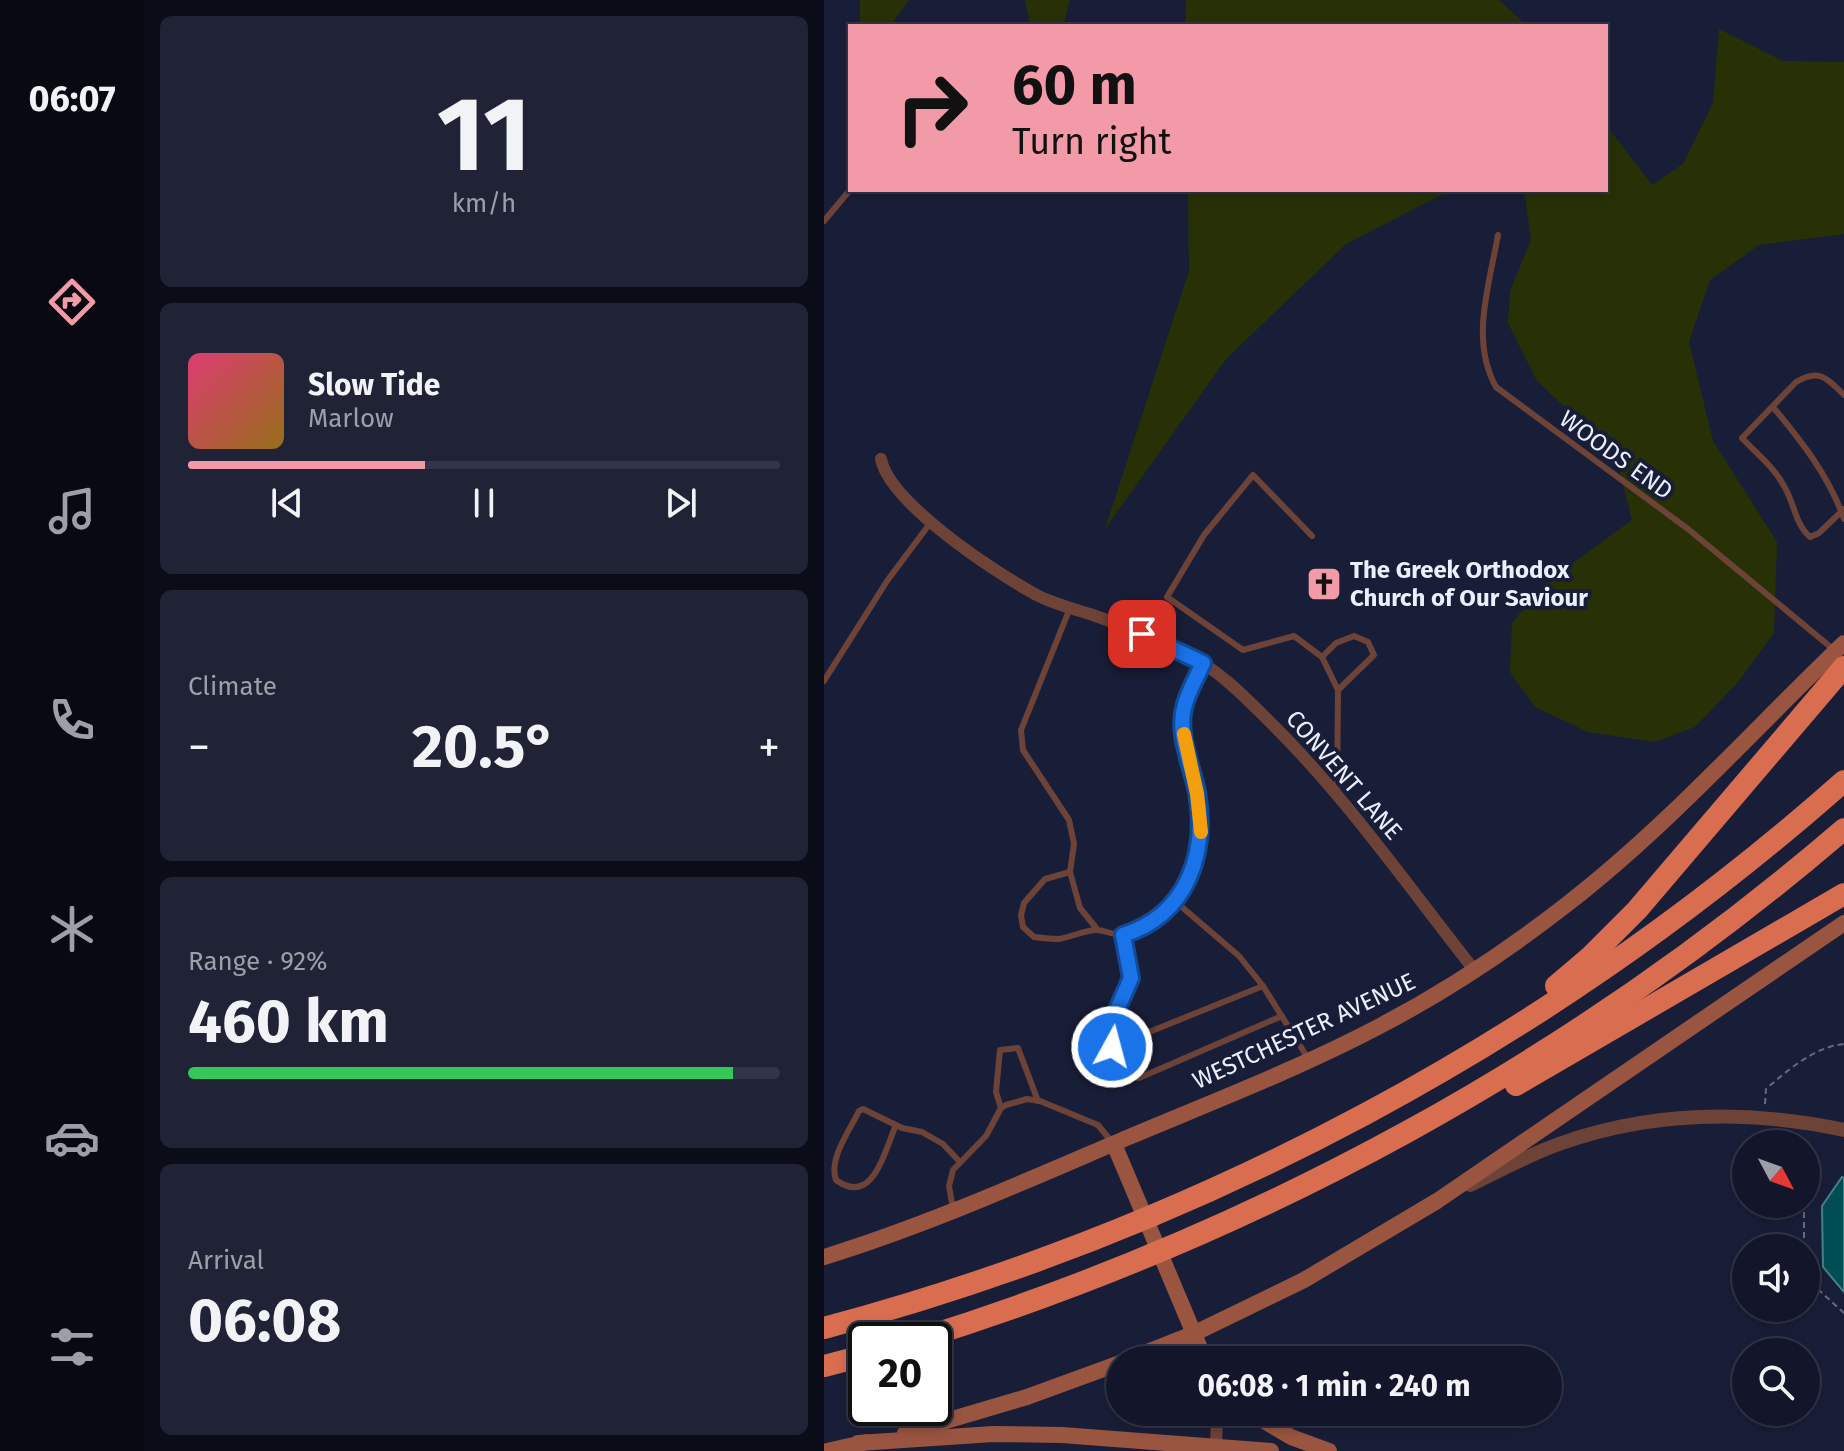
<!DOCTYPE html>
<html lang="en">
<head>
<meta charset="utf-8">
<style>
	body { margin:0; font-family:"Fira Sans",sans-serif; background:#202336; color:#f1f3f6; height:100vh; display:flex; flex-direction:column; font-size:30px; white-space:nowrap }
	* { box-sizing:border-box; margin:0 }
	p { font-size:26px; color:#9d9fa8 }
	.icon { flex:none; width:44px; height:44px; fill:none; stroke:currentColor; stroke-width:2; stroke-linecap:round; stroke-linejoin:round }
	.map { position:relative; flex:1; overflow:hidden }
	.drawer { display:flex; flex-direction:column; gap:16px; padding:16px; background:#0a0c17; width:680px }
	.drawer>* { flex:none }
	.top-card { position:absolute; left:24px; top:24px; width:760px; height:168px; border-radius:0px; box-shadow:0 4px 12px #0003,0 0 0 2px #323547; background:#f39aa8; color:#111; overflow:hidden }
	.needle { width:52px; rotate:131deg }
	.controls { position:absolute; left:908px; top:1130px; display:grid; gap:16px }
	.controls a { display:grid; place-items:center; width:88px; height:88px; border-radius:50%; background:#13162a; box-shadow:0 4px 12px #0003,0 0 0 2px #323547; font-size:40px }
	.speed { position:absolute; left:24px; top:1322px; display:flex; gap:16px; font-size:40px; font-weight:700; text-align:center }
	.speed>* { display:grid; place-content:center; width:104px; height:104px; border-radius:50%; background:#13162a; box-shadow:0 4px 12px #0003,0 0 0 2px #323547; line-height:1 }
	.speed .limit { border:4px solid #111; border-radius:12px; background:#fff; color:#111 }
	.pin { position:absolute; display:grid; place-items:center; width:68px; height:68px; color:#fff; margin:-34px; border-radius:16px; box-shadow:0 4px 12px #0006 }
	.me { position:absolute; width:88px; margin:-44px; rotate:7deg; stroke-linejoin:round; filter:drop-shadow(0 0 6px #0008) }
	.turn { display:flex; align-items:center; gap:28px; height:168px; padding:0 32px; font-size:36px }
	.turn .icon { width:104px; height:104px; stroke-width:2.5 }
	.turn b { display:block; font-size:56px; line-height:68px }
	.big { font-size:60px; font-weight:700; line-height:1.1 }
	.drawer .card { flex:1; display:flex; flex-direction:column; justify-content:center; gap:12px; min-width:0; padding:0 28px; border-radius:12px; background:#202336 }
	.drawer .dial { align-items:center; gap:0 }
	.dial b { font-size:104px; line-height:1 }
	.song { display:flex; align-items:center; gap:24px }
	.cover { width:96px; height:96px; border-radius:12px; background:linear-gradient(135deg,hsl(340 70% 55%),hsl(40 70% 35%)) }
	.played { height:8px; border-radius:4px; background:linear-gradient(90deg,#f39aa8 40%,#323547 40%) }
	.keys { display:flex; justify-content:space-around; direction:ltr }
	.heat { display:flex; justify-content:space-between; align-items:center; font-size:44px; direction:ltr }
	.charge { height:12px; border-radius:6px; background:linear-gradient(90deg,#34c759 92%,#323547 0) }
	.trip { position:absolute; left:282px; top:1346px; width:456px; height:80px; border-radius:40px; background:#13162a; box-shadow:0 4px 12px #0003,0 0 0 2px #323547; font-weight:700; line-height:80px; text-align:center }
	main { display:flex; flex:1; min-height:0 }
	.dock { display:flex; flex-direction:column; width:144px; justify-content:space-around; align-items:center; background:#080911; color:#9d9fa8 }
	.dock .icon { width:56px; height:56px }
	.dock .selected { color:#f39aa8 }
	.dock b { font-size:36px; color:#f1f3f6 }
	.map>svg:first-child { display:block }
</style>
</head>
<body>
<main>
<nav class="dock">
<b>06:07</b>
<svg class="icon selected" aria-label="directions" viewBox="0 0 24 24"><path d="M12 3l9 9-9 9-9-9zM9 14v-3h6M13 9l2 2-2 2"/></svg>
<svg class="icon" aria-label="music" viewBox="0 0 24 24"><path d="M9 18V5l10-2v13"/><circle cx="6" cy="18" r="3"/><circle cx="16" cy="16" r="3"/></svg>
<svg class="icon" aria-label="phone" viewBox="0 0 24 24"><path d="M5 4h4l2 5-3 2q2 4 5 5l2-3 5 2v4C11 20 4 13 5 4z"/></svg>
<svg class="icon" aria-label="climate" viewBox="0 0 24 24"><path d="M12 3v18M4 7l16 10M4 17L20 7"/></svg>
<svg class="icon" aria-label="car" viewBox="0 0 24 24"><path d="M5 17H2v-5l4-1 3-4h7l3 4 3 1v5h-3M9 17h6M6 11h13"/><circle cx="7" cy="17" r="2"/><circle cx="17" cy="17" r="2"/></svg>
<svg class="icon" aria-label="filters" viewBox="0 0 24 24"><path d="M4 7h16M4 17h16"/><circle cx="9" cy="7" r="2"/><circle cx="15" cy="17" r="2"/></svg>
</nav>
<section class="drawer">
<div class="card dial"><b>11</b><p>km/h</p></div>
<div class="card">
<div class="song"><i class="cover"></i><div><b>Slow Tide</b><p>Marlow</p></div></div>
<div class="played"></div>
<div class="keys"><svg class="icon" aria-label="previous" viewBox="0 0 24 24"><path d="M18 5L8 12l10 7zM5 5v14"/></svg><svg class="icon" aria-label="pause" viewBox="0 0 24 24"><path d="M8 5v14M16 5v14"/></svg><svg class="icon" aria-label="next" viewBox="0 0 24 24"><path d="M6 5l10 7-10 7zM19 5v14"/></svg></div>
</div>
<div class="card"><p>Climate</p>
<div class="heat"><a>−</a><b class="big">20.5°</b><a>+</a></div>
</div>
<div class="card"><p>Range · 92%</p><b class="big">460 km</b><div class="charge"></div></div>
<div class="card"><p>Arrival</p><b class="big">06:08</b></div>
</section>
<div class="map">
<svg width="1020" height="1451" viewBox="0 0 1020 1451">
	<rect width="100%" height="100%" fill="#191e38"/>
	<g fill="#273105">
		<polygon points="36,0 85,0 66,26 36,26"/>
		<polygon points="201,0 246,0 239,26 206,26"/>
		<polygon points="362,0 675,0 703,26 361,26"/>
		<polygon points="895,29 959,61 1020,62 1020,234 935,245 886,280 865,342 889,441 953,542 950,633 914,682 871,727 831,742 764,732 711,707 686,672 688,623 719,585 808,520 791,454 713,381 684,323 686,291 707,240 700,190 782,190 782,125 828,185 859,164 889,103"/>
		<polygon points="364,190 652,190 617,195 522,244 402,359 281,529 365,271"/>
	</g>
	<polygon fill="#004e53" stroke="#477f86" stroke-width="2" points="1018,1177 1020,1178 1020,1292 999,1267 998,1206"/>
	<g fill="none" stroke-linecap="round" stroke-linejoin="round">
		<g stroke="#656a80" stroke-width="2" stroke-dasharray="6 4" stroke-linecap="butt">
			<path d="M941,1104L942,1089C964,1070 990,1047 1020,1044"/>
			<polyline points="934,1133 946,1144"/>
			<polyline points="980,1248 980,1204"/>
			<polyline points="982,1263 985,1281 1020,1313"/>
		</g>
		<g stroke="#6e4337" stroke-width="6">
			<polyline points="0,221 26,190"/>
			<path d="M674,235C665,286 646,340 672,387L864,529L1009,649"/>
			<path d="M1020,395C1003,378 995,368 972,382L918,438C932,453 950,467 960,486C970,502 971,524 986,537L995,533L1020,509"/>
			<path d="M949,407C978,442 1005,476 1020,519"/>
			<polyline points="488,536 429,475 380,535 343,597 419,650 470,636 498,657 514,690 513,791"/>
			<polyline points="498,657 512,643 530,636 544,642 550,655 514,690"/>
			<polyline points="0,681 63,581 107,522"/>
			<polyline points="246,872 250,844 245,820 199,750 197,730 246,608"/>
			<polyline points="352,902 415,956 439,986 485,1060"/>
			<path d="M273,929L256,908L246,872L221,879L200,903L197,915L199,927L210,937C218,938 227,939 235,939C247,937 259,931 271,930C281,929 289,937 300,934C366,920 384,849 373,792C368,766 353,734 360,708C363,693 373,677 379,663"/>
			<polyline points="299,935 307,978 285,1028 285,1040 292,1060 305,1076 315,1078 458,1016"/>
			<polyline points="288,1047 439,986"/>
			<polyline points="177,1108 172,1092 176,1050 194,1048 214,1101"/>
			<path d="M72,1125C60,1152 49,1207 12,1180C4,1159 26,1130 35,1111L39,1109L78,1128L98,1132L119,1144L135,1161"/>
			<polyline points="129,1209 125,1186 129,1170 162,1136 177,1108 182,1105 203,1099 216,1101 274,1125 287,1141"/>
		</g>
		<g stroke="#6e4337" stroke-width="12">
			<path d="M57,459C65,502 169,571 209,593C226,603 247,608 266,614C298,625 331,638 361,653C392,668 418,694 442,718C520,794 583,885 651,971"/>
			<polyline points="392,1451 393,1412"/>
		</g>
		<path stroke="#6e4337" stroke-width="14" d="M646,1185C675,1171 704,1155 735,1144C827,1111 925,1110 1020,1130"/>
		<g stroke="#9a5541" stroke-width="16">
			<polyline points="290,1144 381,1360"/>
			<path d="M0,1257C104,1225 204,1180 305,1137C388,1102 474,1069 554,1027C621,992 683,951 742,905C843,827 928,731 1020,643"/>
			<polyline points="303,1360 369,1334 480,1280 613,1201 1020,923"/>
			<polyline points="425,1412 467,1437 505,1451"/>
			<polyline points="81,1433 203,1397 296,1363"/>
			<polyline points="34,1443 169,1434 238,1435 447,1451"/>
			<polyline points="3,1451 43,1442"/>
		</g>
		<g stroke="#d96d4f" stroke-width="22">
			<polyline points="732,986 765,958 813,910 1020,667"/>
			<polyline points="692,1085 1020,894"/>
			<path d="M0,1328C377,1227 728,1040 1020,781"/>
			<path d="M92,1340C433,1234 748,1063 1020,829"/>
			<polyline points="0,1366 42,1355"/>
		</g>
	</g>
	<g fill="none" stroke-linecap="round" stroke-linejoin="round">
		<g stroke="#114b97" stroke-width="20">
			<path id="route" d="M288,1047L285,1028L307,978L299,935C363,915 384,854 373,792C368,767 353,734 360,708C363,693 373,677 379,663L318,634"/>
		</g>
		<use href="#route" stroke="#1a73e8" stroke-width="14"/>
		<polyline stroke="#f59e0b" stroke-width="14" points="360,734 373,794 377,832"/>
	</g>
	<defs>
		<g id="church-square" transform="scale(1.8)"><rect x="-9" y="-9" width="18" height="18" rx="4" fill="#f39aa8" stroke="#191e38"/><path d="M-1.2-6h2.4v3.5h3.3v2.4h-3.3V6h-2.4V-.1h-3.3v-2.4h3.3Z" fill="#111"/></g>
	</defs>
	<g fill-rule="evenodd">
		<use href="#church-square" x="500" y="584"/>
	</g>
	<g text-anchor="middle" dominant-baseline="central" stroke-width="8" stroke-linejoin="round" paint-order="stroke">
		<g font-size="24" fill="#ecf0fe" stroke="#191e38">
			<text transform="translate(792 455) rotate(36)">WOODS END</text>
			<text transform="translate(520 775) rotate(49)">CONVENT LANE</text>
			<text transform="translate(480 1031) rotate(-25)">WESTCHESTER AVENUE</text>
		</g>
		<g font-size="24" font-weight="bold" fill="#ecf0fe" stroke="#191e38" text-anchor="start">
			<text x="526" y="570">The Greek Orthodox<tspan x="526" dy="28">Church of Our Saviour</tspan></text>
		</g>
	</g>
</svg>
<div class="controls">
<a><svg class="needle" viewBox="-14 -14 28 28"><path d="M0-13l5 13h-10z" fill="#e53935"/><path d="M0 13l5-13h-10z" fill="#9d9fa8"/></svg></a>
<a><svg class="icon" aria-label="sound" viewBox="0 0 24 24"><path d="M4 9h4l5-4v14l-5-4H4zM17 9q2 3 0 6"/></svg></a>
<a><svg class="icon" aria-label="search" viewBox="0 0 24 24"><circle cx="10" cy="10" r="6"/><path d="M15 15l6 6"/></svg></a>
</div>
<div class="speed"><div class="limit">20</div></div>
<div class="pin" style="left:318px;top:634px;background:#d93025"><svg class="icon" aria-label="arrive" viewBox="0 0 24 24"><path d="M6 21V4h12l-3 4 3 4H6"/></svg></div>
<svg class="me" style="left:288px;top:1047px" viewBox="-20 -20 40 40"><circle r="17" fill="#1a73e8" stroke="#fff" stroke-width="3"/><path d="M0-11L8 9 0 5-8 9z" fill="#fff"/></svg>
<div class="trip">06:08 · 1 min · 240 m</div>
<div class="top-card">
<div class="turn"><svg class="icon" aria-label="right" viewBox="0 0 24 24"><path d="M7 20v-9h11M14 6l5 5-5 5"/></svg><div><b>60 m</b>Turn right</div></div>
</div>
</div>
</main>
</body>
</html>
